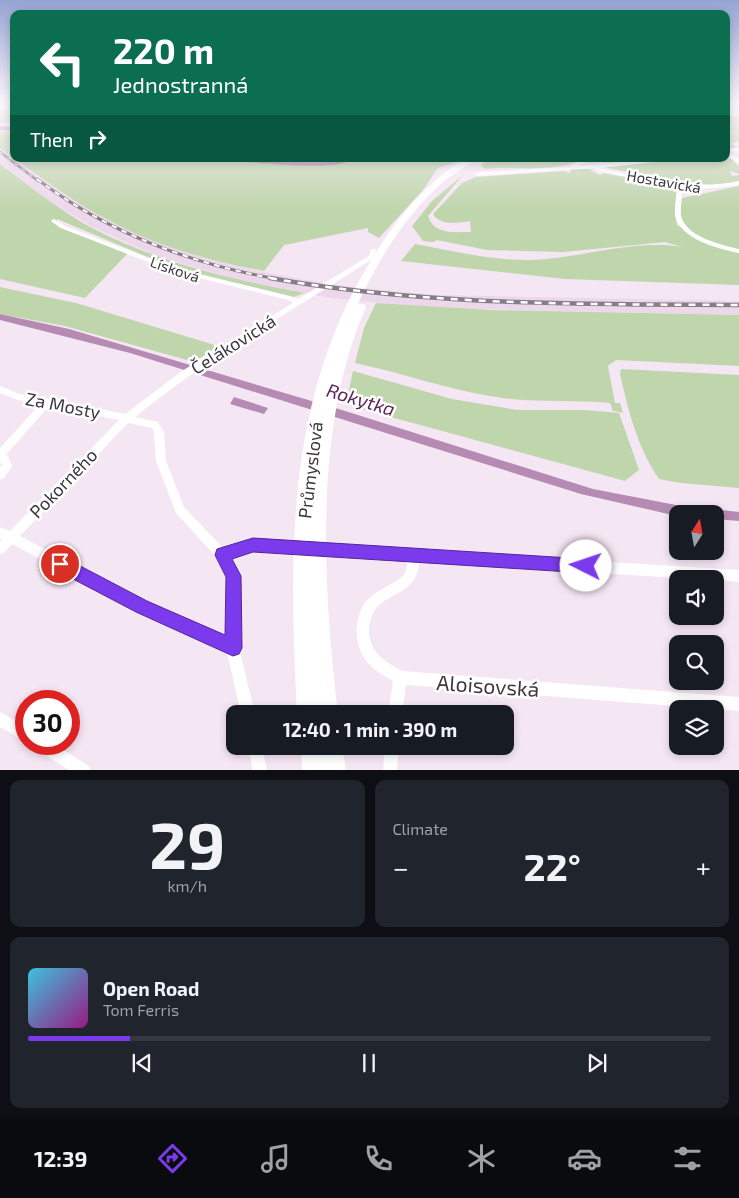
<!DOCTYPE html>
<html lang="en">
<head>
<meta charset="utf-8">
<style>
	body { margin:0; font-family:"Exo 2",sans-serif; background:#20242c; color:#f1f3f6; height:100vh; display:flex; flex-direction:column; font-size:19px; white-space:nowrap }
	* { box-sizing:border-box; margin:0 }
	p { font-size:16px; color:#9ea1a6 }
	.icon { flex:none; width:28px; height:28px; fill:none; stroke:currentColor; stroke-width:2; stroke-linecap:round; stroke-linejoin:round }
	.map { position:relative; height:770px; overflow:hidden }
	.panel { display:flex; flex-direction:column; gap:10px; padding:10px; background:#0d0f14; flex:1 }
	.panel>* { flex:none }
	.banner { position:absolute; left:10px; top:10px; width:720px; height:152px; border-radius:10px; box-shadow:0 2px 8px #0003; background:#0b6e4f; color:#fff; overflow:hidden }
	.needle { width:32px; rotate:11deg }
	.fabs { position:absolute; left:669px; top:505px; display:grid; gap:10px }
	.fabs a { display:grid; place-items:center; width:55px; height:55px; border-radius:10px; background:#171b24; box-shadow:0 2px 8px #0003; font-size:25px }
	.speed { position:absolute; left:15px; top:690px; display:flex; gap:10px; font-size:25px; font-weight:700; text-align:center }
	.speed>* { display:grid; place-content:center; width:65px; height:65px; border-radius:50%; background:#171b24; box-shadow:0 2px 8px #0003; line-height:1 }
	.speed .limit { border:8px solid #d22; background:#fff; color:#111 }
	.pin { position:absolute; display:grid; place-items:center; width:42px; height:42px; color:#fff; margin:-21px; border:2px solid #fff; border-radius:50%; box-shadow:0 1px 5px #0007 }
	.me { position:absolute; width:55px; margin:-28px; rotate:274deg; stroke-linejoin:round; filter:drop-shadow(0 0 4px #0008) }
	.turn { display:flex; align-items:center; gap:18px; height:105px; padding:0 20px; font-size:22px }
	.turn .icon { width:65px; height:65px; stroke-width:2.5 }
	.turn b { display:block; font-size:35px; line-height:42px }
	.then { display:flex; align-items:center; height:48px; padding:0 20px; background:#0003; gap:10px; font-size:19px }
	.big { font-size:38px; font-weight:700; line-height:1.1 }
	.panel .tile { flex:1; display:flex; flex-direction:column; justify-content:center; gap:8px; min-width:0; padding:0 18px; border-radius:10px; background:#20242c }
	.panel .dial { align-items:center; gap:0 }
	.dial b { font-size:65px; line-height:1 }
	.song { display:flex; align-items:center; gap:15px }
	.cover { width:60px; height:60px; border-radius:8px; background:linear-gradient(135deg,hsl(190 70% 55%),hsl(310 70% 35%)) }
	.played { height:5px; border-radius:2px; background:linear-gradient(90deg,#7c3aed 15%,#363941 15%) }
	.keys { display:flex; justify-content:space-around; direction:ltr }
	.heat { display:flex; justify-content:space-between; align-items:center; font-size:28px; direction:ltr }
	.panel .tiles { flex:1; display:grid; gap:10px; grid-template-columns:1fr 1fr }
	.tile:last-child { grid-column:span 2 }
	.trip { position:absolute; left:226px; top:705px; width:288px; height:50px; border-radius:10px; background:#171b24; box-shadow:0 2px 8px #0003; font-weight:700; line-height:50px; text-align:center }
	.dock { display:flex; height:80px; justify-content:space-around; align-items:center; background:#090b0e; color:#9ea1a6 }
	.dock .icon { width:35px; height:35px }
	.dock .active { color:#7c3aed }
	.dock b { font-size:22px; color:#f1f3f6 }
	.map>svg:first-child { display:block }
</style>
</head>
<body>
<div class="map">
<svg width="739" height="771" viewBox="0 0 739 771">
	<rect width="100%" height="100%" fill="#f5e6f3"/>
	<polygon fill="#edd8eb" points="0,148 66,195 109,221 172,247 253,270 335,285 434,295 739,301 739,315 434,308 330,298 243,281 159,257 94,228 50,201 0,164"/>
	<g fill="#bfd5ac">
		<polygon points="14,105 14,123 0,123 0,110"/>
		<polygon points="726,115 739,116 739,141 730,144 737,147 739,145 739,147 730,149 726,145 726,132 732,132 726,129 726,122 730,122"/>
		<polygon points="0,131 14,133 14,158 0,148"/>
		<polygon points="726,154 739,166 739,174 730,171 732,176 739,175 739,181 720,186 690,185 688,183 687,185 604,167 676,159 701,159 704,161 711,160 709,159 727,159"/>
		<path d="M15,159H233L296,165L330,164L356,159H465L438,168L423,190L379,238L368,232V228L284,245L264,271C210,261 156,246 108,220C75,203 45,180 15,159Z"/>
		<path d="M495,159H582C552,174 518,165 486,169L481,166L482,164Z"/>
		<path d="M0,164C30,186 60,211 94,229C160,263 233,280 305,293L290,298L181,271L57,219L58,227L128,253L85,298L0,279Z"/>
		<path d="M571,169H589L600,175L603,173L673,186L677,191L675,215L677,225L702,240L739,253V285L565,279L401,261L415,244C453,251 493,261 532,260C582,258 634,239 683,247L665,242L563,252L487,250L437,240L434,242L423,241L412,226L432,201L463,175L428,216C434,235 454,232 471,232L470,221C458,223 440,226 433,214L462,183L476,177L564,171L570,173Z"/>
		<path d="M739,186V250C722,245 691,239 682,222C679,214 681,206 682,198Z"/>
		<polygon points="0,287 76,303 218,346 194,362 65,326 0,314"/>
		<path d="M376,303L490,310L739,315V366L616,360L608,366L615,403H620L623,413L613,411L610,403C577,400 543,402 511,399C457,393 407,374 355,363L364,328Z"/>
		<path d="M621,369L739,375V488L681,483L659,479C638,449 628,410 620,374Z"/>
		<polygon points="353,371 452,399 517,410 584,410 619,413 639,470 625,481 354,407 346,404"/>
	</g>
	<g fill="#b68bb3">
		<polygon points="0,314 69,329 342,410 593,489 676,505 739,512 739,521 715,519 715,514 678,514 677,516 581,494 130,353 0,320"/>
		<polygon points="234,397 268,408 264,414 230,404"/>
	</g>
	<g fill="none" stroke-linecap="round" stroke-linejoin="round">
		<g fill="#b68bb3" fill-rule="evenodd">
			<polygon points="0,126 14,127 14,131 0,130"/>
			<path d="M244,159H353C338,171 269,164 248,162Z"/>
		</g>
		<g fill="#fff" fill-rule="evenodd">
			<rect x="726" y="114" width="13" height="2"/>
			<polygon points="739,147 739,151 729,152 739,159 739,164 726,155 726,149"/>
			<path d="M584,159H591L578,166L653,159H668L666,161L599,168C645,178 691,191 739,181V185C720,188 702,190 683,187C682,196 680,206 681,215C684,236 721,245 739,249V253C719,249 678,239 675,214C674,205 677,196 677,187L598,171L595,169L597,168L477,176L474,174L477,172L570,167Z"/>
			<path d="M54,219L65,226L175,268L290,296L298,299L369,256L371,249H375L376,250L374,258C294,310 210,356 135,417L158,422L164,432L166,461L184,507L224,549L253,540L410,549L413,548L417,550L739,570V582L715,580V579H691L419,561C418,592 395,590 377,607C372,613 370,620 369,628C368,652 384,661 402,671L739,697V711L406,685L402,714H388L393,681C384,676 374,670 368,663C353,646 353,617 367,600C377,590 392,585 403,576L406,571L407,560L253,550L230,558L239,576V648L255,714H241L227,652L138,610L12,544L4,553L0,554V541L2,539L0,538V527L10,531L119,420L49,406L6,455L8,456L12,466L4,478L0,479V467L2,465L0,462V448L40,404L18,400L0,393V386L19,394L48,398L125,414L182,371L293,303L288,300L171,271L61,228L52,222L51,221ZM128,423L152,428L154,432L156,461L176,513L218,559L227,577V638L146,602L20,536Z"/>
			<polygon points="0,712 26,727 26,742 0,727"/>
			<polygon points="34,744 54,744 89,766 91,771 70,771 36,749"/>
			<polygon points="248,746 262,746 267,771 253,771"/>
			<polygon points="385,746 399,746 397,771 383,771"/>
		</g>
		<g fill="#fff" fill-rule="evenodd">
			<path d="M465,159H475C465,168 451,175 441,184C406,215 377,261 358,304H364L366,307C313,427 323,587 338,714H297C289,552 285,395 375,254C399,216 427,181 465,159Z"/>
			<polygon points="301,746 342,746 346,771 302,771"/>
		</g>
		<g stroke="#877d86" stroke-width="2.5">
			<polyline id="rail-far2" points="0,152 38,181"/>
		</g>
		<g stroke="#877d86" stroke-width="3">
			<path id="rail-far1" d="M37,179C107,232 191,264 277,279"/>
		</g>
		<g stroke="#877d86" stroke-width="4.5">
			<path id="rail" d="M270,278C426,306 581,304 739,305"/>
		</g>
		<use href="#rail-far2" stroke="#fff" stroke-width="1" stroke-dasharray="4.5" stroke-linecap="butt"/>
		<use href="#rail-far1" stroke="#fff" stroke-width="2" stroke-dasharray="5.5" stroke-linecap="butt"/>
		<use href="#rail" stroke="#fff" stroke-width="2.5" stroke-dasharray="7" stroke-linecap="butt"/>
	</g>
	<linearGradient id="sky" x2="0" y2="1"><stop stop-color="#94a4d3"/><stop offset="0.49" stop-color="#faf4fa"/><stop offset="1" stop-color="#faf4fa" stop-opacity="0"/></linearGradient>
	<rect width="739" height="210" fill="url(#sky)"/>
	<polygon fill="#7c3aed" stroke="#51269a" points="253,538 586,559 591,561 593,566 591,571 586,573 253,552 232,559 241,576 242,648 239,654 233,656 136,612 54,569 52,564 54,558 60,556 65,558 147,601 225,635 226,577 215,555 217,549"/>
	<g text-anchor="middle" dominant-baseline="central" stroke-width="5" stroke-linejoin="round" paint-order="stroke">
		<g font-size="15" fill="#3e383e" stroke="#fff">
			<text transform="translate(664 181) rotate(10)">Hostavická</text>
			<text transform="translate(175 269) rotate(19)">Lísková</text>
		</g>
		<g font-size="18" fill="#3e383e" stroke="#fff">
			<text transform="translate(233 344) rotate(-32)">Čelákovická</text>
			<text transform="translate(63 405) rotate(11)">Za Mosty</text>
			<text transform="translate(310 470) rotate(-83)">Průmyslová</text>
			<text transform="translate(63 483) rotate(-46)">Pokorného</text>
		</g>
		<g font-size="19" font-style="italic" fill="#5c275a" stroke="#fff">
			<text transform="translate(361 399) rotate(17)">Rokytka</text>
		</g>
		<g font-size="21" fill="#3e383e" stroke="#fff">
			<text transform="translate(488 685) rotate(4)">Aloisovská</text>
		</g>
	</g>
</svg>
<div class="fabs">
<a><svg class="needle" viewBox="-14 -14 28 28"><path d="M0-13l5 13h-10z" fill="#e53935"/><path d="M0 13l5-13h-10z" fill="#9ea1a6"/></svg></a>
<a><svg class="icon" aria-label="sound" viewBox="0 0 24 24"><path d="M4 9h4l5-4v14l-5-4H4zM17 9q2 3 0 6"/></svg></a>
<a><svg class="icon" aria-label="search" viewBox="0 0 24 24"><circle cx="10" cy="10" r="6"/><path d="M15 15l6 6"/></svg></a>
<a><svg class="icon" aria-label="layers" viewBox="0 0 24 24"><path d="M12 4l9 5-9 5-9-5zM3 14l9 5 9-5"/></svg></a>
</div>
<div class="speed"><div class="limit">30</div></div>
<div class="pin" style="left:60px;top:564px;background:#d93025"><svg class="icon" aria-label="arrive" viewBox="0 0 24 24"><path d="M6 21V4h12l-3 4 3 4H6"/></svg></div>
<svg class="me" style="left:586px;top:566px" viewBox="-20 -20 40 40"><circle r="19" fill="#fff"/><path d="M0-13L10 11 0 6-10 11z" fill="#7c3aed"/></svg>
<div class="trip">12:40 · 1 min · 390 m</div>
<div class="banner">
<div class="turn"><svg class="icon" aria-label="left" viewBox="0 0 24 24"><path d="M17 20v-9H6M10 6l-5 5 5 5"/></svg><div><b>220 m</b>Jednostranná</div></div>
<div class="then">Then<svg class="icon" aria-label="right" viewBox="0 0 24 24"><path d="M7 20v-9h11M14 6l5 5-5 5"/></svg></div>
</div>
</div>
<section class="panel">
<div class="tiles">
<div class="tile dial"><b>29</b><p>km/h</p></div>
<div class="tile"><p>Climate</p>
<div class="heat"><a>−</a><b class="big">22°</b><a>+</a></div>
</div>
<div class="tile">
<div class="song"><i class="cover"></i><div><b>Open Road</b><p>Tom Ferris</p></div></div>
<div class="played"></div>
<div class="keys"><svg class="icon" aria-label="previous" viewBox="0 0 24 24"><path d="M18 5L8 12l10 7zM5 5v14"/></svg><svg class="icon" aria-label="pause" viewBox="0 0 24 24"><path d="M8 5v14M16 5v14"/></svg><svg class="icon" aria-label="next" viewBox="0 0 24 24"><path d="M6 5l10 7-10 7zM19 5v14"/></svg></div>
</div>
</div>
</section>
<nav class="dock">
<b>12:39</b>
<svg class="icon active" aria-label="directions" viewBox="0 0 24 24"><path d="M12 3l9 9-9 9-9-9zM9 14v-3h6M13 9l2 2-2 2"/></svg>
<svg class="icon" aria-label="music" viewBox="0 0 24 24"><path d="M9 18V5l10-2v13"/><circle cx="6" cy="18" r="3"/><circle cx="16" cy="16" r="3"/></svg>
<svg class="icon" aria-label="phone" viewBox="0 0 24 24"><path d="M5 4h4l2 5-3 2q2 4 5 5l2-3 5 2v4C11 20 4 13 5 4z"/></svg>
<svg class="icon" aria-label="climate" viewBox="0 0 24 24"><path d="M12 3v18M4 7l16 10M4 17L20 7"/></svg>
<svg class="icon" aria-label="car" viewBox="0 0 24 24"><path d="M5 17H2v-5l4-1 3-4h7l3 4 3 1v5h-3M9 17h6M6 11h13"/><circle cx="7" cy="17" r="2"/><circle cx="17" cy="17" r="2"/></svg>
<svg class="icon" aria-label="filters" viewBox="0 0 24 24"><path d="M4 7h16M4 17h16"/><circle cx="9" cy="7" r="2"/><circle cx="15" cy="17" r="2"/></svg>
</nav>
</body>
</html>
